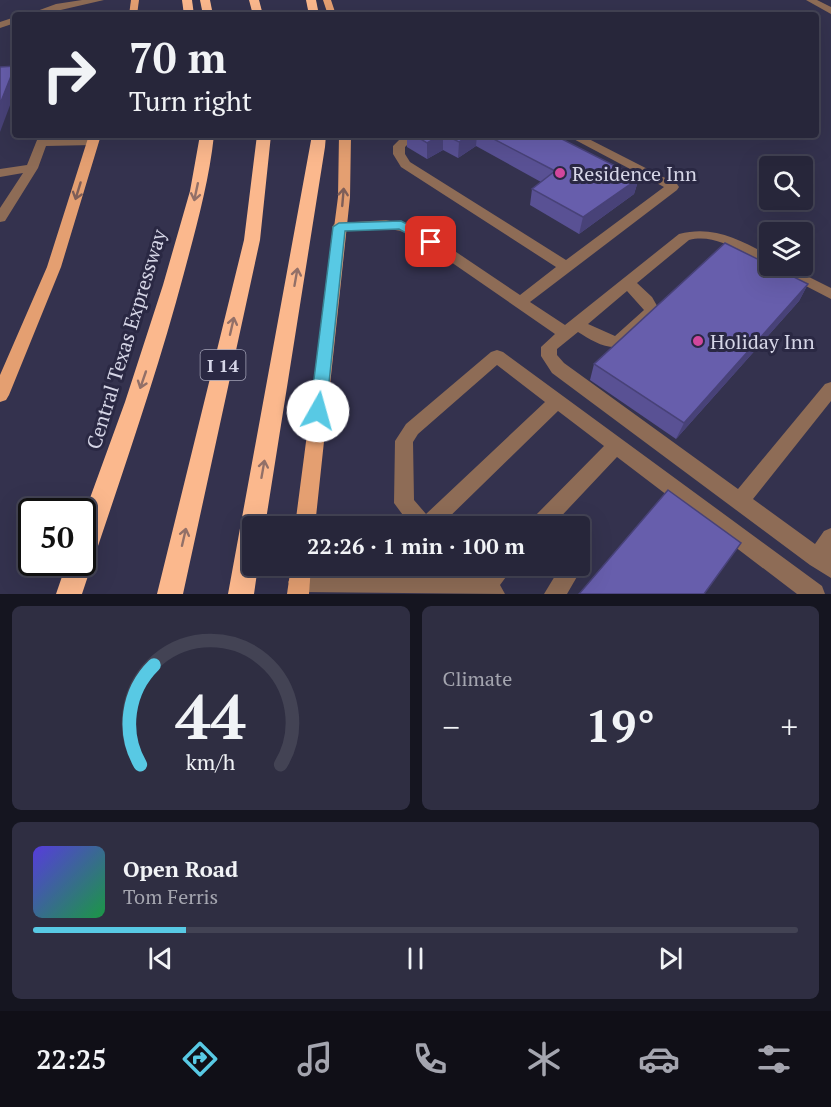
<!DOCTYPE html>
<html lang="en">
<head>
<meta charset="utf-8">
<style>
	body { margin:0; font-family:"PT Serif",serif; background:#2f2e42; color:#f1f3f6; height:100vh; display:flex; flex-direction:column; font-size:22px; white-space:nowrap }
	* { box-sizing:border-box; margin:0 }
	p { font-size:20px; color:#a4a5af }
	.icon { flex:none; width:33px; height:33px; fill:none; stroke:currentColor; stroke-width:2; stroke-linecap:round; stroke-linejoin:round }
	.map { position:relative; height:594px; overflow:hidden }
	.panel { display:flex; flex-direction:column; gap:12px; padding:12px; background:#151520; flex:1 }
	.panel>* { flex:none }
	.guide { position:absolute; left:12px; top:12px; width:807px; height:126px; border-radius:6px; box-shadow:0 6px 24px #0002,0 0 0 2px #434354; background:#27263a; color:#f1f3f6; overflow:hidden }
	.fabs { position:absolute; left:759px; top:156px; display:grid; gap:12px }
	.fabs a { display:grid; place-items:center; width:54px; height:54px; border-radius:6px; background:#27263a; box-shadow:0 6px 24px #0002,0 0 0 2px #434354; font-size:30px }
	.speed { position:absolute; left:18px; top:498px; display:flex; gap:12px; font-size:30px; font-weight:700; text-align:center }
	.speed>* { display:grid; place-content:center; width:78px; height:78px; border-radius:50%; background:#27263a; box-shadow:0 6px 24px #0002,0 0 0 2px #434354; line-height:1 }
	.speed .limit { border:3px solid #111; border-radius:9px; background:#fff; color:#111 }
	.pin { position:absolute; display:grid; place-items:center; width:51px; height:51px; color:#fff; margin:-26px; border-radius:12px; box-shadow:0 3px 9px #0006 }
	.me { position:absolute; width:66px; margin:-33px; rotate:7deg; stroke-linejoin:round; filter:drop-shadow(0 0 4px #0008) }
	.turn { display:flex; align-items:center; gap:21px; height:126px; padding:0 18px; font-size:27px }
	.turn .icon { width:78px; height:78px; stroke-width:2.5 }
	.turn b { display:block; font-size:42px; line-height:51px }
	.big { font-size:45px; font-weight:800; line-height:1.1 }
	.panel .card { flex:1; display:flex; flex-direction:column; justify-content:center; gap:9px; min-width:0; padding:0 21px; border-radius:9px; background:#2f2e42 }
	.panel .dial { align-items:center; gap:0 }
	.dial svg { height:156px; overflow:visible; fill:none; stroke:#434354; stroke-width:7; stroke-linecap:round; text-anchor:middle }
	.dial text { fill:#f1f3f6; stroke:none }
	.song { display:flex; align-items:center; gap:18px }
	.cover { width:72px; height:72px; border-radius:9px; background:linear-gradient(135deg,hsl(250 70% 55%),hsl(140 70% 35%)) }
	.played { height:6px; border-radius:3px; background:linear-gradient(90deg,#58c9e4 20%,#434354 20%) }
	.keys { display:flex; justify-content:space-around; direction:ltr }
	.heat { display:flex; justify-content:space-between; align-items:center; font-size:33px; direction:ltr }
	.panel .tiles { flex:1; display:grid; gap:12px; grid-template-columns:1fr 1fr }
	.card:last-child { grid-column:span 2 }
	.trip { position:absolute; left:242px; top:516px; width:348px; height:60px; border-radius:6px; background:#27263a; box-shadow:0 6px 24px #0002,0 0 0 2px #434354; font-weight:800; line-height:60px; text-align:center }
	.menu { display:flex; height:96px; justify-content:space-around; align-items:center; background:#100f17; color:#a4a5af }
	.menu .icon { width:42px; height:42px }
	.menu .current { color:#58c9e4 }
	.menu b { font-size:27px; color:#f1f3f6 }
	.map>svg:first-child { display:block }
</style>
</head>
<body>
<div class="map">
<svg width="831" height="594" viewBox="0 0 831 594">
	<rect width="100%" height="100%" fill="#34324e"/>
	<g fill="none" stroke-linecap="round" stroke-linejoin="round">
		<g fill="#8e6c56" fill-rule="evenodd">
			<polygon points="82,0 104,0 39,15 26,15 56,4"/>
			<polygon points="806,0 817,0 831,7 831,14"/>
			<polygon points="15,17 15,23 0,28 0,22"/>
			<polygon points="39,135 51,135 49,139 93,137 99,141 93,145 46,146 38,168 5,221 0,222 0,208 23,173 0,177 0,169 27,165"/>
			<path d="M404,135H417L405,147V154L410,162L566,260L664,187L566,135H581L677,184L679,187L677,190L530,302L565,325L679,234C714,225 740,240 770,256V266H787L831,288V299L723,243C712,239 701,237 689,240L637,283L652,297L660,311L624,346C607,351 591,340 578,332L557,349V355L564,363L738,489L825,384L831,382V401L753,499L815,544L824,531L831,528V578L810,565L552,373L541,356V347L555,334L409,233L386,228L334,230L332,227L334,224L339,223L386,220L419,227L520,295L556,267L401,167L393,154V146ZM627,291L644,310L615,336L588,324Z"/>
			<path d="M497,350L503,352L822,586L825,594H797L617,457L552,526H529L532,519L604,446L558,411L440,526H411L394,503L395,441L406,424L491,352ZM497,365L545,402L426,514L414,500L413,442L418,434Z"/>
			<polygon points="579,560 582,568 567,594 544,594 561,566 579,566"/>
			<polygon points="415,566 435,566 435,575 458,576 452,566 477,566 484,572 490,566 514,566 500,585 505,594 299,592 292,589 288,582 292,575 299,572 415,575"/>
		</g>
		<g fill="#e49f71" fill-rule="evenodd">
			<polygon points="131,0 139,0 137,15 129,15"/>
			<polygon points="323,0 331,0 336,15 328,15"/>
			<polygon points="89,135 101,135 61,267 9,395 6,400 0,402 0,375 47,267"/>
			<polygon points="339,135 351,135 350,197 315,526 295,526 338,197"/>
			<polygon points="291,566 311,566 309,594 287,594"/>
		</g>
		<g fill="#fbb88d" fill-rule="evenodd">
			<polygon points="182,0 192,0 194,15 184,15"/>
			<polygon points="200,0 210,0 213,15 203,15"/>
			<polygon points="249,0 259,0 263,15 253,15"/>
			<polygon points="306,0 316,0 319,15 309,15"/>
			<path d="M200,135H214C209,182 196,228 184,273C155,382 117,488 82,594H56L67,562H82V520L125,402L163,285L190,191Z"/>
			<polygon points="257,135 271,135 260,240 183,594 157,594 244,240"/>
			<polygon points="312,135 326,135 325,147 265,526 252,526 252,566 258,566 254,594 228,594"/>
		</g>
	</g>
	<g fill="#595194">
		<polygon points="407,135 554,135 639,178 634,194 579,234 530,205 532,189 541,182 476,146 458,158 443,150 427,159 407,147"/>
		<polygon points="808,284 799,301 676,439 590,380 594,364"/>
	</g>
	<g fill="#484278">
		<polygon points="15,66 15,92 0,132 0,104"/>
		<polygon points="441,135 443,135 443,150 427,159 427,143"/>
		<polygon points="469,135 477,135 476,146 458,158 459,142"/>
		<polygon points="639,178 634,194 579,234 583,217"/>
		<polygon points="808,284 799,301 676,439 684,423"/>
	</g>
	<g fill="#675eac" stroke="#484278" stroke-width="1.5">
		<polygon points="15,66 0,104 0,67"/>
		<polygon points="414,135 441,135 427,143"/>
		<polygon points="445,135 469,135 459,142"/>
		<polygon points="486,135 554,135 639,178 583,217 532,189 555,171"/>
		<polygon points="725,243 808,284 684,423 594,364"/>
		<polygon points="668,490 741,543 704,594 579,594"/>
	</g>
	<defs><path id="oneway-shaft" d="M-6 0H5M1.5-3L5.5 0L1.5 3" fill="none" stroke-width="1.6" stroke-linecap="round" stroke-linejoin="round" transform="scale(1.5)"/></defs>
	<g stroke="#7e5e58">
		<use href="#oneway-shaft" transform="translate(78 191) rotate(107)"/>
		<use href="#oneway-shaft" transform="translate(343 197) rotate(-85)"/>
	</g>
	<g stroke="#927068">
		<use href="#oneway-shaft" transform="translate(196 192) rotate(102)"/>
		<use href="#oneway-shaft" transform="translate(296 277) rotate(-80)"/>
		<use href="#oneway-shaft" transform="translate(232 326) rotate(-77)"/>
		<use href="#oneway-shaft" transform="translate(143 380) rotate(109)"/>
		<use href="#oneway-shaft" transform="translate(263 469) rotate(-80)"/>
		<use href="#oneway-shaft" transform="translate(184 537) rotate(-77)"/>
	</g>
	<polygon fill="#58c9e4" stroke="#398394" stroke-width="1.5" points="401,221 436,239 438,242 436,245 427,245 399,229 345,231 326,411 324,416 318,418 313,416 310,411 333,227 339,223"/>
	<g fill="#d1479c" stroke="#2a2843" stroke-width="2">
		<circle cx="560" cy="173" r="6"/>
		<circle cx="698" cy="341" r="6"/>
	</g>
	<g text-anchor="middle" dominant-baseline="central" stroke-width="6" stroke-linejoin="round" paint-order="stroke">
		<rect fill="#2a2843" stroke="#a2a2b6" stroke-width="1.5" x="200.5" y="350" width="45" height="30" rx="4.5"/>
		<g font-size="18" font-weight="bold" fill="#d6d6e7">
			<text x="223" y="365">I 14</text>
		</g>
		<g font-size="20" fill="#d6d6e7" stroke="#2a2843" text-anchor="start">
			<text x="572" y="173">Residence Inn</text>
			<text x="710" y="341">Holiday Inn</text>
		</g>
		<g font-size="20" fill="#d6d6e7" stroke="#2a2843">
			<text transform="translate(126 339) rotate(-73)">Central Texas Expressway</text>
		</g>
	</g>
</svg>
<div class="fabs">
<a><svg class="icon" aria-label="search" viewBox="0 0 24 24"><circle cx="10" cy="10" r="6"/><path d="M15 15l6 6"/></svg></a>
<a><svg class="icon" aria-label="layers" viewBox="0 0 24 24"><path d="M12 4l9 5-9 5-9-5zM3 14l9 5 9-5"/></svg></a>
</div>
<div class="speed"><div class="limit">50</div></div>
<div class="pin" style="left:431px;top:242px;background:#d93025"><svg class="icon" aria-label="arrive" viewBox="0 0 24 24"><path d="M6 21V4h12l-3 4 3 4H6"/></svg></div>
<svg class="me" style="left:318px;top:411px" viewBox="-20 -20 40 40"><circle r="19" fill="#fff"/><path d="M0-13L10 11 0 6-10 11z" fill="#58c9e4"/></svg>
<div class="trip">22:26 · 1 min · 100 m</div>
<div class="guide">
<div class="turn"><svg class="icon" aria-label="right" viewBox="0 0 24 24"><path d="M7 20v-9h11M14 6l5 5-5 5"/></svg><div><b>70 m</b>Turn right</div></div>
</div>
</div>
<section class="panel">
<div class="tiles">
<div class="card dial"><svg viewBox="0 0 100 80">
<path d="M14 69A42 42 0 1 1 86 69"/>
<path d="M14 69A42 42 0 0 1 21 18" stroke="#58c9e4"/>
<text x="50" y="56" font-size="32" font-weight="700">44</text>
<text x="50" y="72" font-size="11">km/h</text>
</svg></div>
<div class="card"><p>Climate</p>
<div class="heat"><a>−</a><b class="big">19°</b><a>+</a></div>
</div>
<div class="card">
<div class="song"><i class="cover"></i><div><b>Open Road</b><p>Tom Ferris</p></div></div>
<div class="played"></div>
<div class="keys"><svg class="icon" aria-label="previous" viewBox="0 0 24 24"><path d="M18 5L8 12l10 7zM5 5v14"/></svg><svg class="icon" aria-label="pause" viewBox="0 0 24 24"><path d="M8 5v14M16 5v14"/></svg><svg class="icon" aria-label="next" viewBox="0 0 24 24"><path d="M6 5l10 7-10 7zM19 5v14"/></svg></div>
</div>
</div>
</section>
<nav class="menu">
<b>22:25</b>
<svg class="icon current" aria-label="directions" viewBox="0 0 24 24"><path d="M12 3l9 9-9 9-9-9zM9 14v-3h6M13 9l2 2-2 2"/></svg>
<svg class="icon" aria-label="music" viewBox="0 0 24 24"><path d="M9 18V5l10-2v13"/><circle cx="6" cy="18" r="3"/><circle cx="16" cy="16" r="3"/></svg>
<svg class="icon" aria-label="phone" viewBox="0 0 24 24"><path d="M5 4h4l2 5-3 2q2 4 5 5l2-3 5 2v4C11 20 4 13 5 4z"/></svg>
<svg class="icon" aria-label="climate" viewBox="0 0 24 24"><path d="M12 3v18M4 7l16 10M4 17L20 7"/></svg>
<svg class="icon" aria-label="car" viewBox="0 0 24 24"><path d="M5 17H2v-5l4-1 3-4h7l3 4 3 1v5h-3M9 17h6M6 11h13"/><circle cx="7" cy="17" r="2"/><circle cx="17" cy="17" r="2"/></svg>
<svg class="icon" aria-label="filters" viewBox="0 0 24 24"><path d="M4 7h16M4 17h16"/><circle cx="9" cy="7" r="2"/><circle cx="15" cy="17" r="2"/></svg>
</nav>
</body>
</html>
